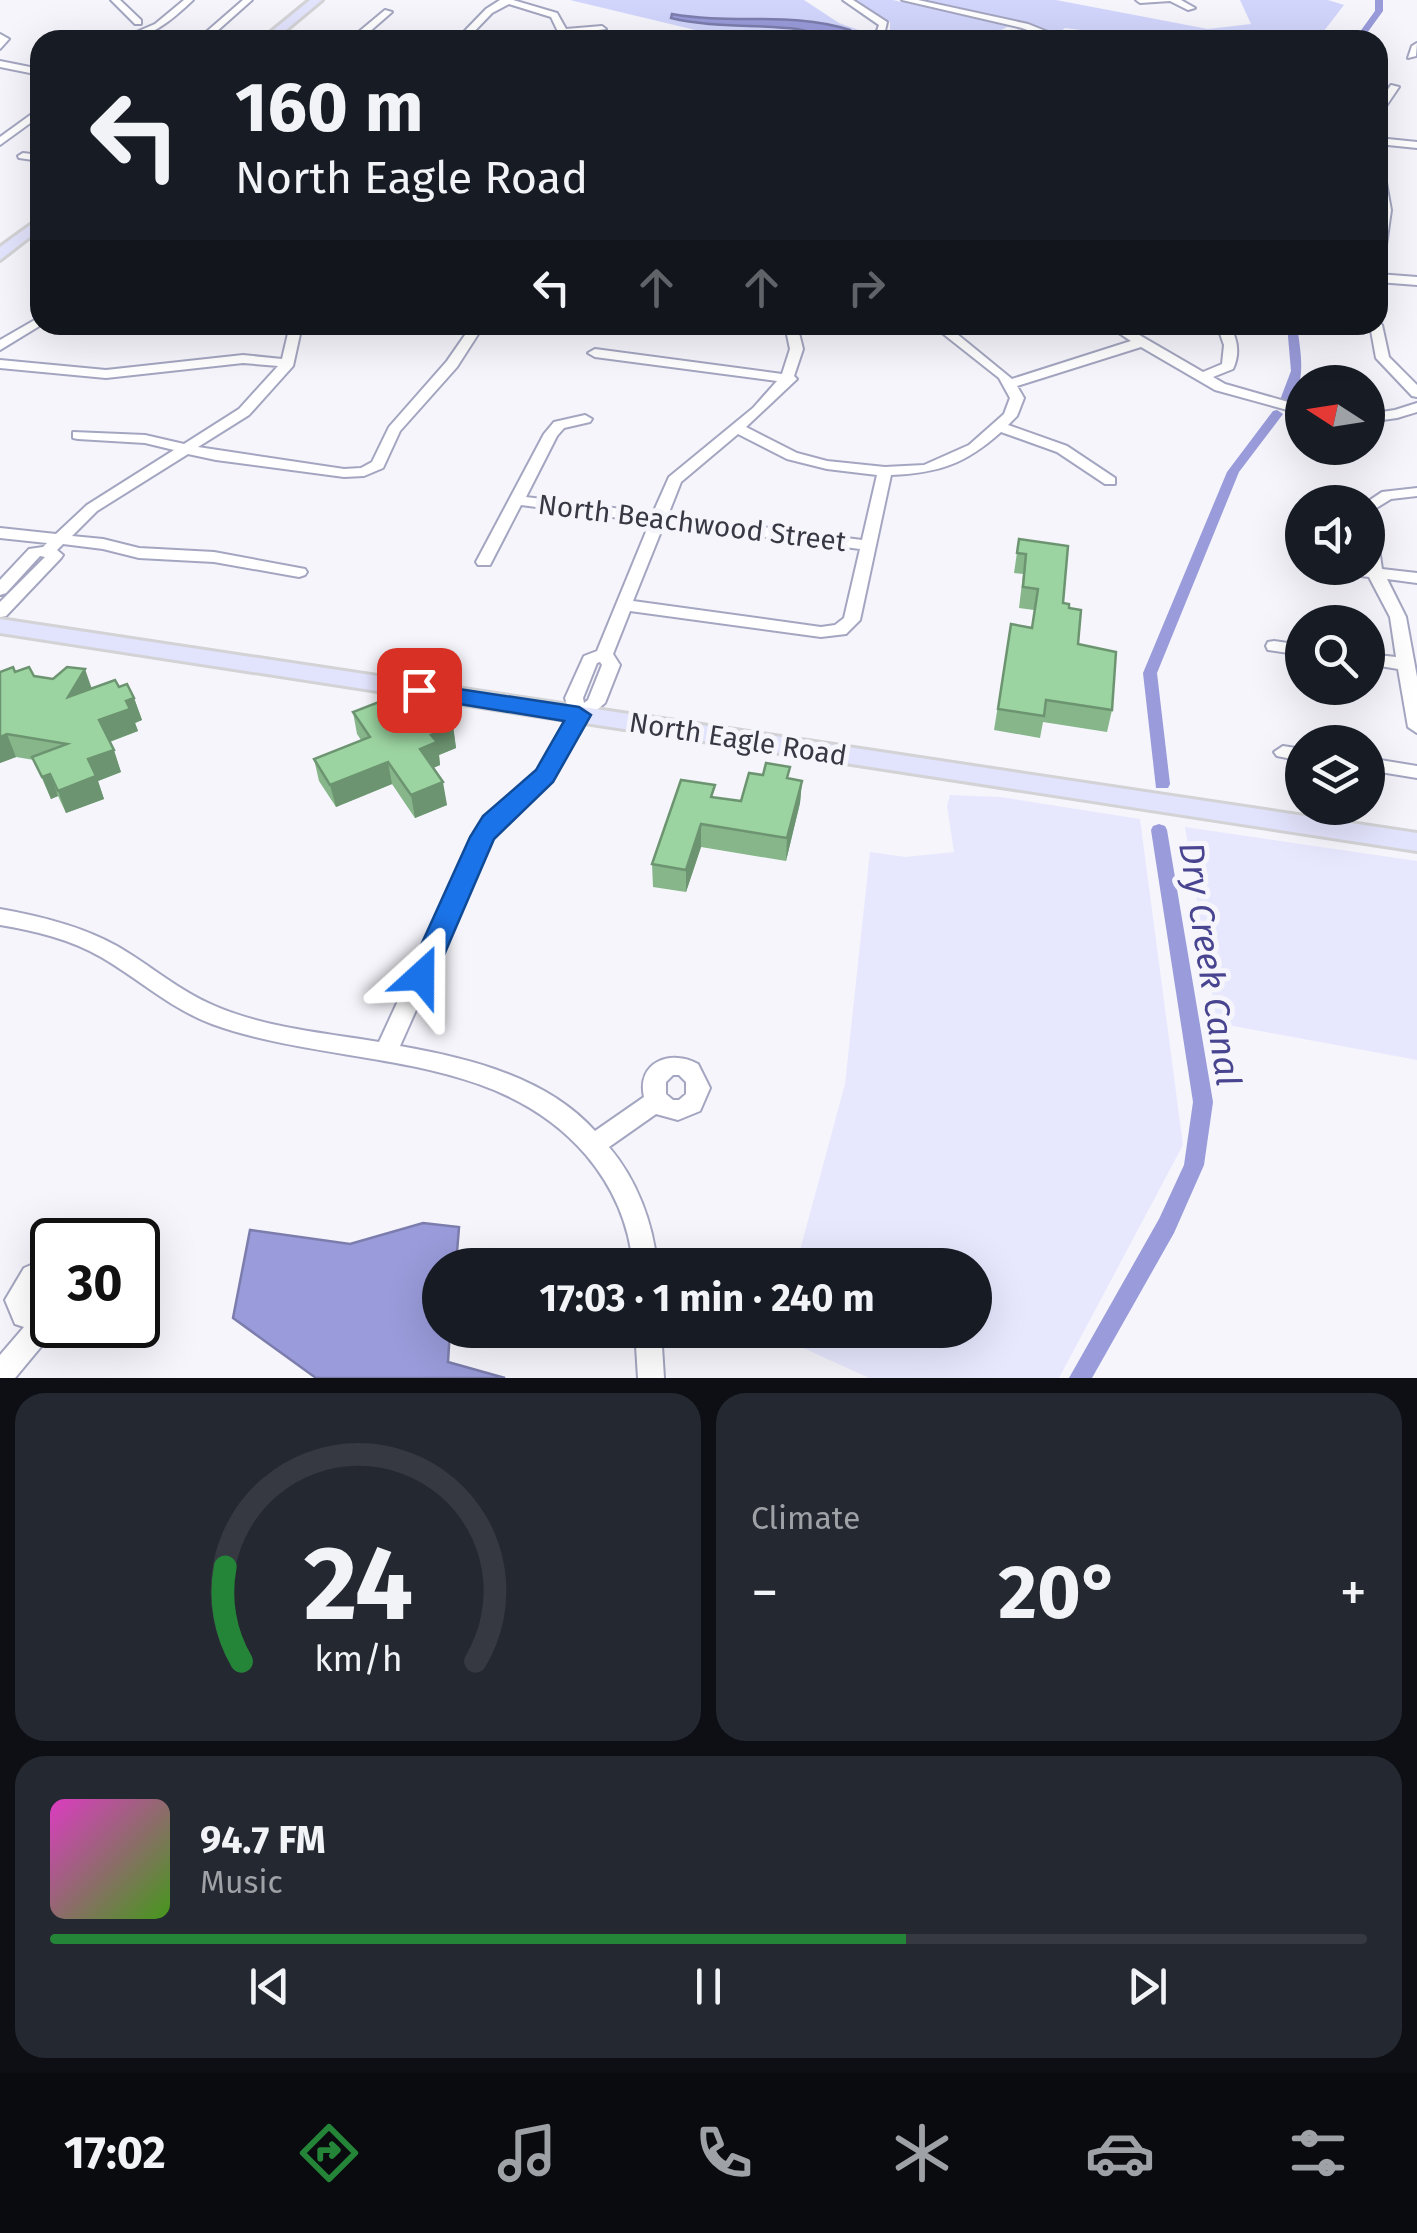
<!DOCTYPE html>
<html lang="en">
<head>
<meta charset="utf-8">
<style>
	body { margin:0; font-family:"Fira Sans",sans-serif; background:#242831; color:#f1f3f6; height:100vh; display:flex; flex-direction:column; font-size:38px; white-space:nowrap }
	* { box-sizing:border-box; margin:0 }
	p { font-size:32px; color:#9ea1a6 }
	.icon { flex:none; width:55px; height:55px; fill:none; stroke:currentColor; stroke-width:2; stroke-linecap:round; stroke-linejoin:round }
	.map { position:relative; height:1378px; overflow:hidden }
	.sheet { display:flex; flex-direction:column; gap:15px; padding:15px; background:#0d0f14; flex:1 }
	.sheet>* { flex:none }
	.guide { position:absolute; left:30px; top:30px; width:1358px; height:305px; border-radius:30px; box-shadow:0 10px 40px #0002; background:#171b24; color:#f1f3f6; overflow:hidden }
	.needle { width:65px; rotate:282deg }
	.controls { position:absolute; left:1285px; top:365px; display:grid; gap:20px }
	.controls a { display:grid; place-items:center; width:100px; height:100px; border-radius:50%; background:#171b24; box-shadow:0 10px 40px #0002; font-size:50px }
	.speed { position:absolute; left:30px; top:1218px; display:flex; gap:20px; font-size:50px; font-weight:700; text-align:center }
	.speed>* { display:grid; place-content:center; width:130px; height:130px; border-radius:50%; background:#171b24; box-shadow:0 10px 40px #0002; line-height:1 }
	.speed .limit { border:5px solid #111; border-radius:15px; background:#fff; color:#111 }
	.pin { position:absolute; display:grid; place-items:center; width:85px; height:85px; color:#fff; margin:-42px; border-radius:20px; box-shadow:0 5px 15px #0006 }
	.me { position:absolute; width:110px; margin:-55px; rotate:24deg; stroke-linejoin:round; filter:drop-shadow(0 0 8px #0008) }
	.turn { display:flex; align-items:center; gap:35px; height:210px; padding:0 40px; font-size:45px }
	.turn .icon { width:130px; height:130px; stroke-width:2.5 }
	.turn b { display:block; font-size:70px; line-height:85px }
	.lanes { display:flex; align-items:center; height:95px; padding:0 40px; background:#0003; justify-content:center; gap:50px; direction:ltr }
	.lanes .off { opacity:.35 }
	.big { font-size:75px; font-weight:700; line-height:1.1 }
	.sheet .widget { flex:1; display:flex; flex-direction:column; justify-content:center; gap:15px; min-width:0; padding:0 35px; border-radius:30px; background:#242831 }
	.sheet .dial { align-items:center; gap:0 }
	.dial svg { height:260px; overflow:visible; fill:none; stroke:#363941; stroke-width:7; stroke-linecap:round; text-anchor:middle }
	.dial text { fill:#f1f3f6; stroke:none }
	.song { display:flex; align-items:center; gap:30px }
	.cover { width:120px; height:120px; border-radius:15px; background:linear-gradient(135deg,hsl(310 70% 55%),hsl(100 70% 35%)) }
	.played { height:10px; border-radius:5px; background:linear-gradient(90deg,#248538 65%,#363941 65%) }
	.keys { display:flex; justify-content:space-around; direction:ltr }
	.heat { display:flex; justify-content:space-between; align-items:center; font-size:55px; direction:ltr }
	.sheet .tiles { flex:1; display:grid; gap:15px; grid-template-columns:1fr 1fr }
	.widget:last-child { grid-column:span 2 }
	.trip { position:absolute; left:422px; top:1248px; width:570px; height:100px; border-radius:50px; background:#171b24; box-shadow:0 10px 40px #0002; font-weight:700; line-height:100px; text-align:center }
	.menu { display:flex; height:160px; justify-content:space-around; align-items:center; background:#090b0e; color:#9ea1a6 }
	.menu .icon { width:70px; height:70px }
	.menu .on { color:#248538 }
	.menu b { font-size:45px; color:#f1f3f6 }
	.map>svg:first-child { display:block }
</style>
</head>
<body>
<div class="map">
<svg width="1417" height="1378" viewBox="0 0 1417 1378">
	<rect width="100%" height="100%" fill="#f5f5fb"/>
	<g fill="#e7e8fe">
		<polygon points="950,795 1000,797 1140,819 1183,1145 1059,1378 869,1378 777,1336 779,1330 975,1330 975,1265 796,1265 845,1084 870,852 905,857 954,852 947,806"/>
		<polygon points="1185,827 1417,861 1417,1060 1217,1023"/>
	</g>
	<g fill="#d2d5fb">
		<polygon points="570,0 804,0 839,23 870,34 853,40 816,40 800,33 737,40"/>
		<polygon points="854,0 893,0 1009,26 992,35 1002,40 877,40 890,33 890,22"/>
		<polygon points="916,0 1056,0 1208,29 1251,24 1240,0 1328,0 1344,5 1317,40 1162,40 1065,28 1057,34"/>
	</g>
	<g fill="#999bda" stroke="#7c7dad" stroke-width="2.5">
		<path d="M672,14C732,25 791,11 850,30V37C829,42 817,32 797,29C755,24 712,28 671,18Z"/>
		<polygon points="423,1223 459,1227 456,1265 440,1265 440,1330 450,1330 448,1362 505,1378 316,1378 233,1318 250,1230 350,1244"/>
	</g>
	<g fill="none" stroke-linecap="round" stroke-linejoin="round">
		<g fill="#999bda" fill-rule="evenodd">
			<polygon points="1375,0 1383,0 1383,11 1362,40 1354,40 1375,11"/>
			<path d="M1287,325H1297C1300,350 1309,387 1286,404L1280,400L1291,371Z"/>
			<polygon points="1277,410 1283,414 1239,472 1157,673 1170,784 1168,788 1156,788 1143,673 1227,472 1273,411"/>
			<polygon points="1159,824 1165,826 1167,830 1213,1102 1204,1165 1174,1233 1092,1378 1069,1378 1159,1219 1184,1165 1193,1102 1151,830 1153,826"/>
		</g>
		<g stroke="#a4a6c1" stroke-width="4">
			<g id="minor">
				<polygon points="111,0 120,0 141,20 141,24 135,24"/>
				<path d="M184,0H193C172,20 149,40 118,40L155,24Z"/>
				<polygon points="243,0 252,0 207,40 197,40"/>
				<polygon points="500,0 513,0 557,13 566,29 602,26 606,29 568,34 572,40 562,40 551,17 509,4 492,13 466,40 456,40 486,9"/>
				<polygon points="843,0 853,0 887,22 884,35 874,40 862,40 877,31 879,25"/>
				<polygon points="902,0 918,0 1028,24 1068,40 1055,40 1022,28"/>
				<polygon points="1136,0 1181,0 1195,8 1188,10 1170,1 1140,3"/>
				<polygon points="385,10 392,12 360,40 349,40"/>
				<polygon points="0,34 9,39 0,49"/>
				<polygon points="1417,43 1416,56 1408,58 1412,46"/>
				<polygon points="0,61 40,69 40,75 0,67"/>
				<polygon points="1391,85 1399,87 1382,112 1378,113 1378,104"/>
				<polygon points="40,108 40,116 0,145 0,137"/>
				<polygon points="1378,138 1417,142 1417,148 1378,144"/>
				<polygon points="23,153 40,155 40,161 19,158 18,156"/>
				<polygon points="1378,163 1383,166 1391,210 1384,259 1378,263"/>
				<polygon points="1378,274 1417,277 1417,285 1378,282"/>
				<polygon points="40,317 41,325 0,350 0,340"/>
				<polygon points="1378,322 1382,325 1389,357 1417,385 1417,397 1412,396 1376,358 1370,325 1378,325"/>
				<polygon points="290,325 302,325 293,366 249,415 198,447 344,469 361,468 372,462 389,427 447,361 472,325 484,325 457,367 400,431 383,468 364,476 344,477 216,460 188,454 97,511 72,536 103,539 139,548 214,552 305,569 307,572 305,575 299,577 214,562 139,558 103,549 63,544 57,550 63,555 61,558 6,616 0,617 0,602 45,557 40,556 6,593 0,595 0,580 29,549 43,547 47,543 0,538 0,528 56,534 87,505 174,450 145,443 78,439 73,438 73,432 145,435 184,444 239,409 278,366 243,363 106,378 0,368 0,360 106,370 243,355 282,359"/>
				<path d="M785,325H797L803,349L794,376L797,379L746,427L797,453L827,461L885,467L924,465L969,445L1004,414L1010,398L999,378L932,325H946L1012,379L1131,341L1107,325H1122L1203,372L1222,364L1224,345L1217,325H1229C1238,339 1240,354 1233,369L1213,377L1225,384L1302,406V414L1215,390L1141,347L1017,386L1024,398L1017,416L1008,425L1067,446L1115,478V484H1105L1057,452L1001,432C965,464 939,473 891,475L860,620L846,634L821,637L630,611L613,654L620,665L605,703L586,719L551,781L499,828L492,839L400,1046C468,1058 547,1077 595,1131L644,1097C636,1062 671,1049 698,1064L710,1088L700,1111L678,1120L656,1114L609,1147C637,1180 653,1223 657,1265H633C629,1223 613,1187 586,1155C494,1047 336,1069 212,1024C171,1009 139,979 101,957C70,939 35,931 0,925V909C40,916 81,926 117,946C150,965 179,991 215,1006C266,1028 325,1033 379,1042L476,832L485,818L537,772L570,715L565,698L584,656L597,651L650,522L521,505L490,565H478L476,562L544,434L554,422L585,415L592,419L590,422L564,428L557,436L526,497L653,513L669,477L753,408L777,381L595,357L588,353L595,349L782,374L790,349ZM738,434L787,459L827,469L877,475L862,540L668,515L681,482ZM664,524L860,549L844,618L835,625L821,627L633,601ZM600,662L602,665L588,700L584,703L583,698L597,663ZM673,1075H679L686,1082V1094L679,1100H673L666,1094V1082Z"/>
				<polygon points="1417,403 1417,412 1397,418 1368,422 1368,414 1395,410"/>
				<polygon points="1417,488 1417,496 1391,499 1368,513 1367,502 1382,492"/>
				<polygon points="1368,523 1376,528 1382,569 1417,573 1417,583 1387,579 1406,617 1417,677 1417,733 1408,727 1398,669 1368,664 1368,654 1396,657 1390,617 1369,577 1337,573 1329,568 1368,568"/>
				<polygon points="1274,641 1302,645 1302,655 1268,650 1266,646 1268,642"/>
				<polygon points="1283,746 1302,749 1302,761 1277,756 1274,752"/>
				<polygon points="1368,758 1417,766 1417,778 1368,770"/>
				<polygon points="52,1256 52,1280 42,1284 31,1302 40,1307 52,1303 52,1325 59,1325 15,1378 0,1378 0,1355 24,1327 15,1324 5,1300 24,1268"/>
				<polygon points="635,1330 661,1330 664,1378 638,1378"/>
			</g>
		</g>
		<g stroke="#d3d3d6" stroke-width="6">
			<g id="major">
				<polygon points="310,0 322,0 274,40 261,40"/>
				<polygon points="40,218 40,229 0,260 0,247"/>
				<polygon points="0,619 1417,833 1417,851 0,633"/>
			</g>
		</g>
		<use href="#minor" fill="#fff" fill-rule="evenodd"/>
		<use href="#major" fill="#e2e3fc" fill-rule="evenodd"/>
	</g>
	<g fill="#86b68a">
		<polygon points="1019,539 1063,603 1069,608 1078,644 1112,710 1107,732 1043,722 1040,738 994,730 1011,624 1032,627 1034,610 1019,608 1023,574 1014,573"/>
		<polygon points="15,672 92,688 119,687 134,698 142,720 135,723 138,731 110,742 121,772 98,781 104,799 66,813 58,796 51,799 34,760 16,757 0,763"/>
		<polygon points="353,712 401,724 453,726 456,748 439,755 440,765 433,768 447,805 415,818 392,784 336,807 319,781 314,759 361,740 357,734"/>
		<polygon points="789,779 802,781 800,803 786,861 701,847 686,892 653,887 652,864 715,797 741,801"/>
	</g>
	<g fill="#6d9471">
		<polygon points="85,669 93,692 68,697"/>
		<polygon points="134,698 142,720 135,723 138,731 106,743 99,720 126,701"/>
		<polygon points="453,726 456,748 439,755 440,765 424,772 420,749 431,735"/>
		<polygon points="7,734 16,757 0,763 0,737"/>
		<polygon points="114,750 121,772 98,781 104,799 66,813 58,791 88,759"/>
		<polygon points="388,762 392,784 336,807 330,785"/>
		<polygon points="50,774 58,796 51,799 42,777"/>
		<polygon points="802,781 800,803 786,861 787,838"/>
		<polygon points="443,782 447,805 415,818 411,795"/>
		<polygon points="701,824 701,847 686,892 686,870"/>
	</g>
	<g fill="#9cd4a1" stroke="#6d9471" stroke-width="2.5">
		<polygon points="1019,539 1068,546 1063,603 1069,604 1069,608 1081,610 1078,644 1116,652 1112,710 1046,700 1044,716 998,709 1011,624 1032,628 1038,589 1023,587 1026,554 1017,553"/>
		<polygon points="13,667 15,672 29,667 34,676 53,679 67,667 85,669 68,697 115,680 119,687 127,684 134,698 126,701 130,709 99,720 114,750 88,759 96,776 58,791 50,774 42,777 32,757 67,744 7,734 0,737 0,672"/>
		<polygon points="384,700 401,724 419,718 424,725 446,716 453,726 431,735 437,742 420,749 443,782 411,795 388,762 330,785 314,759 370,737 353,712"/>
		<polygon points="766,763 790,767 787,778 802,781 787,838 701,824 686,870 652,864 681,780 715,785 711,797 741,801 749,773 763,775"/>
	</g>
	<polygon fill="#1a73e8" stroke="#114b97" stroke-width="2.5" points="419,683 579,707 591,715 553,782 494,839 435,976 431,983 421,986 411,983 407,976 470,837 483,816 536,770 564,721 411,696 408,690"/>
	<g text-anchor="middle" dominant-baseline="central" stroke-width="10" stroke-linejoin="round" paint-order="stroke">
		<g font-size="28" fill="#373843" stroke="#f5f5fb">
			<text transform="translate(692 523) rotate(7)">North Beachwood Street</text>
			<text transform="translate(738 739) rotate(9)">North Eagle Road</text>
		</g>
		<g font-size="35" font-style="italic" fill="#484490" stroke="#f5f5fb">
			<text transform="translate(1210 964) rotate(81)">Dry Creek Canal</text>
		</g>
	</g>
</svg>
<div class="controls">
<a><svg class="needle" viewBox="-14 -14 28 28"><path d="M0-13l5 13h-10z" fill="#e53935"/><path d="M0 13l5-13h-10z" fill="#9ea1a6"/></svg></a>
<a><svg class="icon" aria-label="sound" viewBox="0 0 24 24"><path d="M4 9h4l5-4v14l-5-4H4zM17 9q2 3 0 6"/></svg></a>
<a><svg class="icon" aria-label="search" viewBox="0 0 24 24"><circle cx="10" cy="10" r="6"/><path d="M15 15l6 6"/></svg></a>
<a><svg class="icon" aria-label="layers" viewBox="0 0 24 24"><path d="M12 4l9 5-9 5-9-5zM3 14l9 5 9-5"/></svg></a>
</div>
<div class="speed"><div class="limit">30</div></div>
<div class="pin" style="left:419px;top:690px;background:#d93025"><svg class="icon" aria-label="arrive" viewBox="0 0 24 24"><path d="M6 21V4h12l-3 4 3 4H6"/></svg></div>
<svg class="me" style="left:421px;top:976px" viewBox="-20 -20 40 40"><path d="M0-17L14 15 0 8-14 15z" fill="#1a73e8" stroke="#fff" stroke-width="4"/></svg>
<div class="trip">17:03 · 1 min · 240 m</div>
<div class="guide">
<div class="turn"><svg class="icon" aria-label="left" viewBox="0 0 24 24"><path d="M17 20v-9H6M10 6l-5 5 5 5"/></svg><div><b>160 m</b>North Eagle Road</div></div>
<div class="lanes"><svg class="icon" aria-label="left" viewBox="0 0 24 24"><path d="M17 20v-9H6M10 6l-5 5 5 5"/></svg><svg class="icon off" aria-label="ahead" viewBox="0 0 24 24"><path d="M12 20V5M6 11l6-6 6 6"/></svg><svg class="icon off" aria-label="ahead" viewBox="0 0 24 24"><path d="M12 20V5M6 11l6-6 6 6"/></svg><svg class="icon off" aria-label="right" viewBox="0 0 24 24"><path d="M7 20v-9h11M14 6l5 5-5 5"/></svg></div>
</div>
</div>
<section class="sheet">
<div class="tiles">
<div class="widget dial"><svg viewBox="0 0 100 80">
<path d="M14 69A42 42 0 1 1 86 69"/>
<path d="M14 69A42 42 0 0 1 9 40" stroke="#248538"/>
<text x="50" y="56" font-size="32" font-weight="700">24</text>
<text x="50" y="72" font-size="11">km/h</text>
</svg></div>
<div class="widget"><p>Climate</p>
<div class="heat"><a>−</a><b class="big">20°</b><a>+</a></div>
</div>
<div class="widget">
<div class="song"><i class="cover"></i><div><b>94.7 FM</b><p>Music</p></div></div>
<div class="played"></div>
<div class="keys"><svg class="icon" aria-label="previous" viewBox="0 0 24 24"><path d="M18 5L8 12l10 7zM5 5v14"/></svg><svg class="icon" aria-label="pause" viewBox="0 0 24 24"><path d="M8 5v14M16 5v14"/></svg><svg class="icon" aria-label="next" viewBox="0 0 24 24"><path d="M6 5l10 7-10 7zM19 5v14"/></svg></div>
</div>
</div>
</section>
<nav class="menu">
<b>17:02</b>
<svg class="icon on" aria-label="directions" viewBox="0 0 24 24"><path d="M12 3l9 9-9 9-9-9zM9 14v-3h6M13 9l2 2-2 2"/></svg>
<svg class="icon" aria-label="music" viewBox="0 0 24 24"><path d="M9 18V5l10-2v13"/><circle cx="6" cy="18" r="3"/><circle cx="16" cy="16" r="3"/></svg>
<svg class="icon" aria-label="phone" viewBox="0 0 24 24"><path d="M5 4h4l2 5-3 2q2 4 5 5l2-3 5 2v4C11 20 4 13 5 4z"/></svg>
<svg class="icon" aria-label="climate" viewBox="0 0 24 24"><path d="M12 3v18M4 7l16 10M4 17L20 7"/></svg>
<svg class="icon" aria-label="car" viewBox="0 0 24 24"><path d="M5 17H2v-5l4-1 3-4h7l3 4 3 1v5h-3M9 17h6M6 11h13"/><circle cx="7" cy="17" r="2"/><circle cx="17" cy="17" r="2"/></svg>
<svg class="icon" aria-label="filters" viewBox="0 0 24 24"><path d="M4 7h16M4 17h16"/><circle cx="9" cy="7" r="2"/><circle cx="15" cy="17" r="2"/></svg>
</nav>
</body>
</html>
